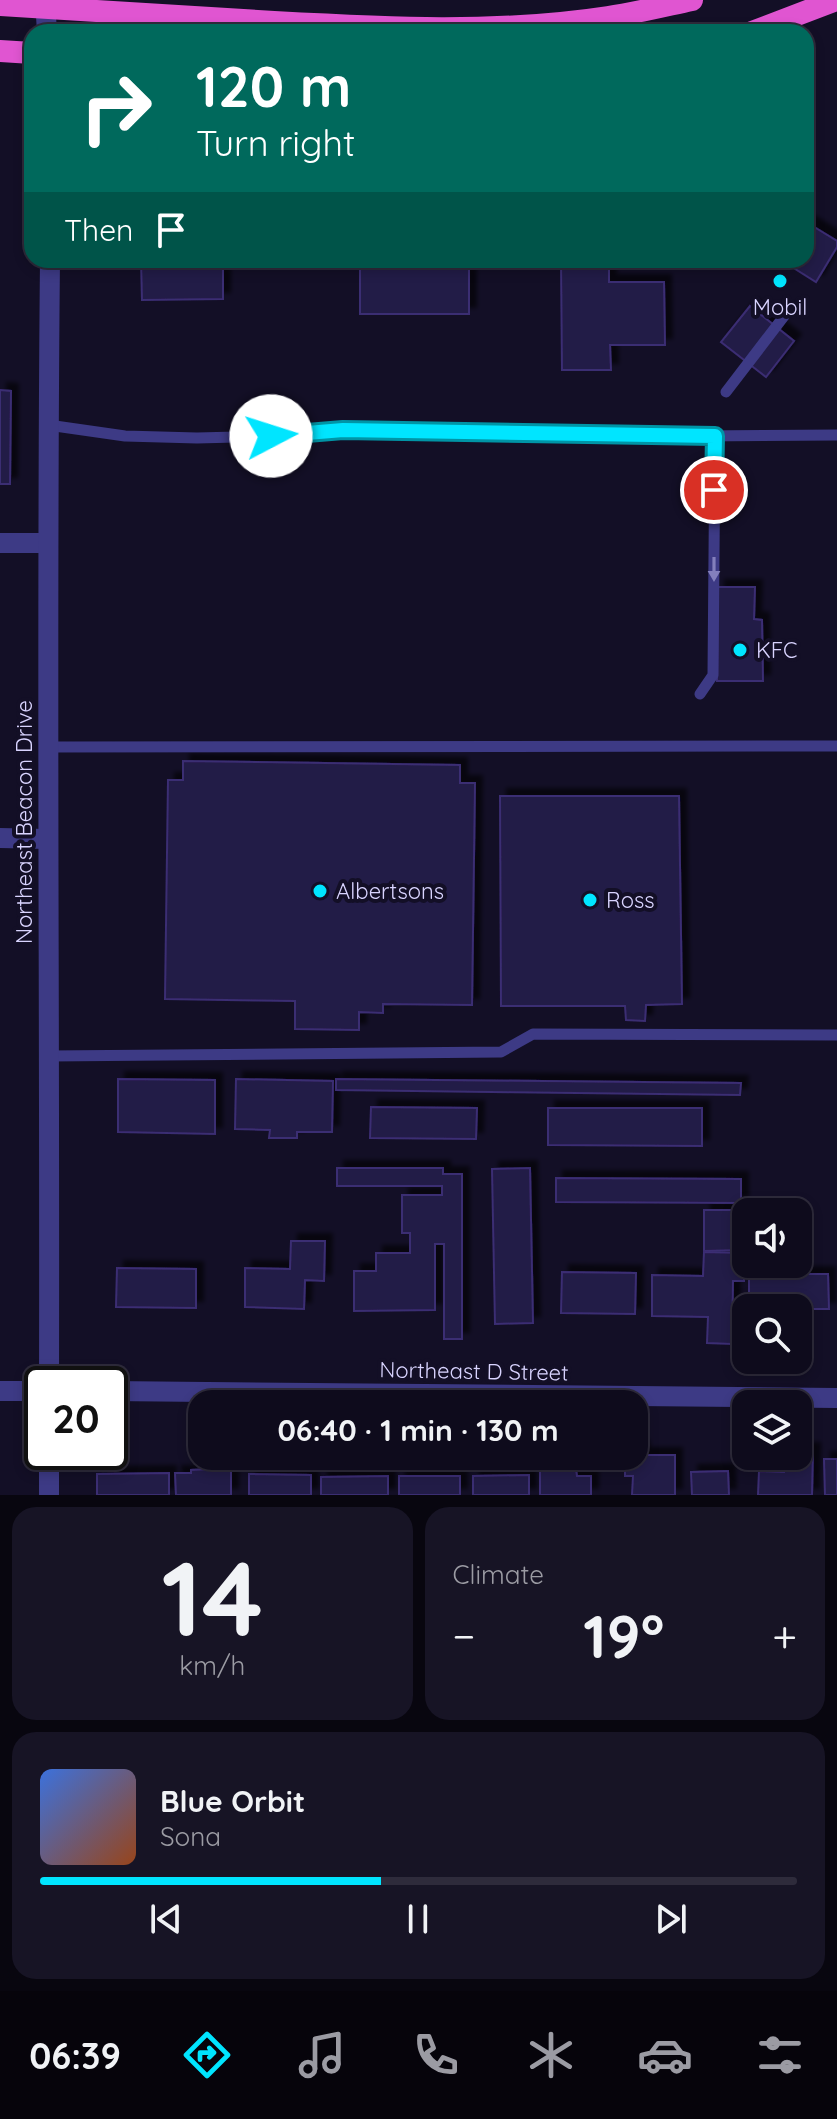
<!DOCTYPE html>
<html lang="en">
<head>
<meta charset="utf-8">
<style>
	body { margin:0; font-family:Quicksand,sans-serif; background:#171425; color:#f1f3f6; height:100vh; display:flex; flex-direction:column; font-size:30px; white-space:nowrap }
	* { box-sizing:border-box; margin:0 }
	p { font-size:26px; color:#9b9ba3 }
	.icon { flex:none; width:44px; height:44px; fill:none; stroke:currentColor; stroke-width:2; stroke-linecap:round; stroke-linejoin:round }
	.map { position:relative; height:1495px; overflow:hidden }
	.details { display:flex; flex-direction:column; gap:12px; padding:12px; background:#08060f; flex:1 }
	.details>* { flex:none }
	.hud { position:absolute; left:24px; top:24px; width:790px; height:244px; border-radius:24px; box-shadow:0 4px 12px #0003,0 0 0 2px #2e2b3b; background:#00695c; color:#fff; overflow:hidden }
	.fabs { position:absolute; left:732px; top:1198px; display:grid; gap:16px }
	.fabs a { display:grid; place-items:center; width:80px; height:80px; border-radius:16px; background:#0e0b1c; box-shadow:0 4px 12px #0003,0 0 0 2px #2e2b3b; font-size:40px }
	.speed { position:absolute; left:24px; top:1366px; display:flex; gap:16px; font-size:40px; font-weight:700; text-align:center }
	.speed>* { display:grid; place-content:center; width:104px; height:104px; border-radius:50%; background:#0e0b1c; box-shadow:0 4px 12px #0003,0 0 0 2px #2e2b3b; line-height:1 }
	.speed .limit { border:4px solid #111; border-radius:12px; background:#fff; color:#111 }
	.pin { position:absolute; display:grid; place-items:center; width:68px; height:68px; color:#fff; margin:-34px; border:4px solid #fff; border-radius:50%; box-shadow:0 2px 8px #0007 }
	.me { position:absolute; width:88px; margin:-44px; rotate:85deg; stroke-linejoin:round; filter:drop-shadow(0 0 6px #0008) }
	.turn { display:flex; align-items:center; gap:28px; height:168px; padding:0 40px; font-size:36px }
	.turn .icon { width:104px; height:104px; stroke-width:2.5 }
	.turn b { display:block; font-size:56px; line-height:68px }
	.then { display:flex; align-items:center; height:76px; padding:0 40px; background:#0003; gap:16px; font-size:30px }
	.big { font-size:60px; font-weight:700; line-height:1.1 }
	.details .widget { flex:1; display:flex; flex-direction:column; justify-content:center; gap:12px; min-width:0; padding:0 28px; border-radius:24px; background:#171425 }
	.details .dial { align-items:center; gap:0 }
	.dial b { font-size:104px; line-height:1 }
	.song { display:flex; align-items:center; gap:24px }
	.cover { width:96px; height:96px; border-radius:12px; background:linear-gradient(135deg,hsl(220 70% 55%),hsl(20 70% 35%)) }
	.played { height:8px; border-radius:4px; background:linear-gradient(90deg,#00e5ff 45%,#2e2b3b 45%) }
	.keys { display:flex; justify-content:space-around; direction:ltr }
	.heat { display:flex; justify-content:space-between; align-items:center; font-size:44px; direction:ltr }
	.details .tiles { flex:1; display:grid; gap:12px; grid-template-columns:1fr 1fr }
	.widget:last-child { grid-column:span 2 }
	.trip { position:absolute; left:188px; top:1390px; width:460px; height:80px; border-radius:24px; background:#0e0b1c; box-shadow:0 4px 12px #0003,0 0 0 2px #2e2b3b; font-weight:700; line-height:80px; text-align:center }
	.tabs { display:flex; height:128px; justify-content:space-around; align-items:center; background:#06040b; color:#9b9ba3 }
	.tabs .icon { width:56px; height:56px }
	.tabs .selected { color:#00e5ff }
	.tabs b { font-size:36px; color:#f1f3f6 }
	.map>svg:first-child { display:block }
</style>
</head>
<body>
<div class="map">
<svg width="837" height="1495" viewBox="0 0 837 1495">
	<defs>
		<filter id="shadow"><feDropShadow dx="7" dy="-7" stdDeviation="2" flood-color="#0009"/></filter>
	</defs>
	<rect width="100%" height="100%" fill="#130f26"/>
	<g fill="#241b47" stroke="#3b2d73" stroke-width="2" filter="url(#shadow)">
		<polygon points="806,222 837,241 837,247 816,282 781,260 806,260"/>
		<polygon points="141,260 223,260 223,299 142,300"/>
		<rect x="360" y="260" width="109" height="54"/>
		<polygon points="561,260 609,260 609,282 664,282 665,345 610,345 611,370 562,370"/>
		<polygon points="750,306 794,341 766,377 721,342"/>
		<polygon points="0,390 11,391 10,484 0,484"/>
		<polygon points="718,587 755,587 754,619 762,620 763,681 717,681"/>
		<polygon points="183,761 460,765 460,783 475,783 472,1005 383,1004 383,1013 359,1012 359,1030 295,1029 295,1001 165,999 168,780 183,780"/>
		<polygon points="500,796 679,796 682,1004 646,1005 645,1021 626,1020 625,1006 501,1006"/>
		<polygon points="118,1079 215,1080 215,1134 118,1132"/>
		<polygon points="236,1079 333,1081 332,1132 297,1132 297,1138 269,1138 270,1130 235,1129"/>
		<polygon points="336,1079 741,1083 740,1095 336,1090"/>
		<polygon points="371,1107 477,1108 476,1139 370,1138"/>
		<polygon points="548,1108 702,1108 702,1146 548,1145"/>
		<polygon points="337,1168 443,1168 443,1174 462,1174 462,1339 444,1339 444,1244 435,1244 435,1310 354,1311 354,1271 376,1271 376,1253 410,1253 410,1233 402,1233 402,1195 442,1195 442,1186 337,1186"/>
		<polygon points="530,1168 533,1323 495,1324 492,1169"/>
		<polygon points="556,1178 741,1179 741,1203 556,1202"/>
		<polygon points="704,1210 743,1210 743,1250 704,1251"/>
		<polygon points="291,1241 325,1241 324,1281 305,1280 304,1309 245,1307 245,1268 290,1269"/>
		<polygon points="704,1252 744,1253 744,1281 733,1281 732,1344 707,1343 708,1317 652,1316 652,1275 703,1276"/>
		<polygon points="117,1268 196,1269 196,1308 116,1307"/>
		<polygon points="562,1272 636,1273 635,1314 561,1313"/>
		<polygon points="749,1274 828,1274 829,1309 805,1309 805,1316 798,1316 798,1308 749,1308"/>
		<polygon points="634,1448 642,1448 642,1455 675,1455 675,1495 632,1495 633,1476 625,1476 625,1456 634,1456"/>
		<polygon points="798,1450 813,1450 812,1495 758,1495 759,1471 784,1472 785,1456 798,1456"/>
		<polygon points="824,1459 837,1459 837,1495 825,1495"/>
		<polygon points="231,1468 231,1495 176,1495 175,1473 191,1473 191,1470"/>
		<polygon points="576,1469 577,1476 591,1476 591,1495 540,1495 540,1470"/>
		<polygon points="728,1471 729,1495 692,1495 691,1472"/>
		<polygon points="169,1473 169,1495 97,1495 97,1474"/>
		<polygon points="249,1474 311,1475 311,1495 249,1495"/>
		<polygon points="529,1475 529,1495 473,1495 473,1476"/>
		<polygon points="388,1476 388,1495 321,1495 321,1477"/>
		<rect x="399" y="1476" width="61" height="19"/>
	</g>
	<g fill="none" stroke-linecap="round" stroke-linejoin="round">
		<g stroke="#3d3a85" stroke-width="11">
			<polyline points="726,392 788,311"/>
			<polyline points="48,425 125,436 197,438 271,436 343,430 700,436 837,435"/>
			<polyline points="700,694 713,675 715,436"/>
			<polyline points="47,747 837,746"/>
			<polyline points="50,1056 501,1052 533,1034 837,1035"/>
		</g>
		<polyline stroke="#3d3a85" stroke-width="20" points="0,838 47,839"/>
		<g stroke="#3d3a85" stroke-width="20">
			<polyline points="45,0 47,32"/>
			<polyline points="0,543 47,543"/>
			<path d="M49,1384C50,1009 46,635 50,260"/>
			<polyline points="0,1391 42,1391"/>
			<polyline points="110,1391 837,1398"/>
			<polyline points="49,1495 49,1452"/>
		</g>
		<g stroke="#e055d1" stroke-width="22">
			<path d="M0,5C91,11 182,17 274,22C385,28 497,34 608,17C636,13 664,6 692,0"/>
			<polyline points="752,32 836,0"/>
			<polyline points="0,51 32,53"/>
		</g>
	</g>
	<defs><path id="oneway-solid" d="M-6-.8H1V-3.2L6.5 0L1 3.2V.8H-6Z" transform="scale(2)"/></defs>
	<use fill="#837fbc" href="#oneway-solid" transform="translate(714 569) rotate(90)"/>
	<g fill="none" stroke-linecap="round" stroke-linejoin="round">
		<g stroke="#0095a6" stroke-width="20">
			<polyline id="route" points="271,436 343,430 715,436 714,490"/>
		</g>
		<use href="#route" stroke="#00e5ff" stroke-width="14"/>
	</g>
	<g fill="#00e5ff" stroke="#130f26" stroke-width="3">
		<circle cx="780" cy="281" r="8"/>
		<circle cx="740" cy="650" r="8"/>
		<circle cx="320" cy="891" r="8"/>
		<circle cx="590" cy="900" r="8"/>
	</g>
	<g text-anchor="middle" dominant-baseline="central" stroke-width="8" stroke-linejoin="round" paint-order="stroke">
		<g font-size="22" fill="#d9d4ff" stroke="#130f26" text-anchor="start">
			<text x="780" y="307" text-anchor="middle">Mobil</text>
			<text x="756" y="650">KFC</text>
			<text x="336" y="891">Albertsons</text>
			<text x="606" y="900">Ross</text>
		</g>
		<g font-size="22" fill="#d9d4ff" stroke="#130f26">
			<text transform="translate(24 822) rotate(-90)">Northeast Beacon Drive</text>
			<text transform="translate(474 1371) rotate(1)">Northeast D Street</text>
		</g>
	</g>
</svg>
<div class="fabs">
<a><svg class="icon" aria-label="sound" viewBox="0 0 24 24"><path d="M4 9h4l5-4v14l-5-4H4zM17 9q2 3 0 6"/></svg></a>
<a><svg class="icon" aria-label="search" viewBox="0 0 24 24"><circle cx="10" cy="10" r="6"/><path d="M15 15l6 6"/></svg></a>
<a><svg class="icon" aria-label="layers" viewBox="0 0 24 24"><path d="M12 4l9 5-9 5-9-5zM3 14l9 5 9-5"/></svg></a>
</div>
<div class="speed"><div class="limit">20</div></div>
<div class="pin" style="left:714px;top:490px;background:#d93025"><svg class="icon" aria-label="arrive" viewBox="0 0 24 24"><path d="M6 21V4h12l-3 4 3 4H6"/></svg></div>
<svg class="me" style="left:271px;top:436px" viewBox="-20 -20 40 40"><circle r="19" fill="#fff"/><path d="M0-13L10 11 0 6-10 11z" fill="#00e5ff"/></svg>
<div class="trip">06:40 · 1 min · 130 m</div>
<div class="hud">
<div class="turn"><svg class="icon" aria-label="right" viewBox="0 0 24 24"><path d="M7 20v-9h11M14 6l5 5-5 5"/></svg><div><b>120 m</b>Turn right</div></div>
<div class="then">Then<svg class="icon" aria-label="arrive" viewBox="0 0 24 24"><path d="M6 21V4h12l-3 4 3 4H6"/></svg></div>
</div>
</div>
<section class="details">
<div class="tiles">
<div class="widget dial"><b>14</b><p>km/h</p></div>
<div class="widget"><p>Climate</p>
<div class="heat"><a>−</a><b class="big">19°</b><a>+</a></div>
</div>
<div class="widget">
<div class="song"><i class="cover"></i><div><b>Blue Orbit</b><p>Sona</p></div></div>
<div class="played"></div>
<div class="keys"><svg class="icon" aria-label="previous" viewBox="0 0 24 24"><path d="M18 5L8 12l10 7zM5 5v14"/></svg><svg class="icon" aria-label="pause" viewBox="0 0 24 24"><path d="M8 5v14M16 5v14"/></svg><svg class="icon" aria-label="next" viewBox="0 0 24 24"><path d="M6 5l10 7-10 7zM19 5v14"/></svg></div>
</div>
</div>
</section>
<nav class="tabs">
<b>06:39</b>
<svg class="icon selected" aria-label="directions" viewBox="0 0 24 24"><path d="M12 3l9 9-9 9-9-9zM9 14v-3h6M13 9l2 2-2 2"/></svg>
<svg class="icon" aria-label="music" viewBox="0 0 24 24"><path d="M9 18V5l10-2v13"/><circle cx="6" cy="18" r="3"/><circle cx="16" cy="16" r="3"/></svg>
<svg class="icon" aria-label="phone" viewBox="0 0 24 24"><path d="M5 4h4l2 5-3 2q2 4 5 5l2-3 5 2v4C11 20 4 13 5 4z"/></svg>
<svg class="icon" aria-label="climate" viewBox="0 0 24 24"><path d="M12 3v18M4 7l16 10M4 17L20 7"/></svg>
<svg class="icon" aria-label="car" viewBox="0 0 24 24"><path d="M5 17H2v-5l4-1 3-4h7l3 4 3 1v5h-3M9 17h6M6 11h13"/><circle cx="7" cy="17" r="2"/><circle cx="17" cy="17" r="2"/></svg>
<svg class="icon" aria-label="filters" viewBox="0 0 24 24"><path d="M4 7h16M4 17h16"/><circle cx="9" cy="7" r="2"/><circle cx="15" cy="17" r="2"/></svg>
</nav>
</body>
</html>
